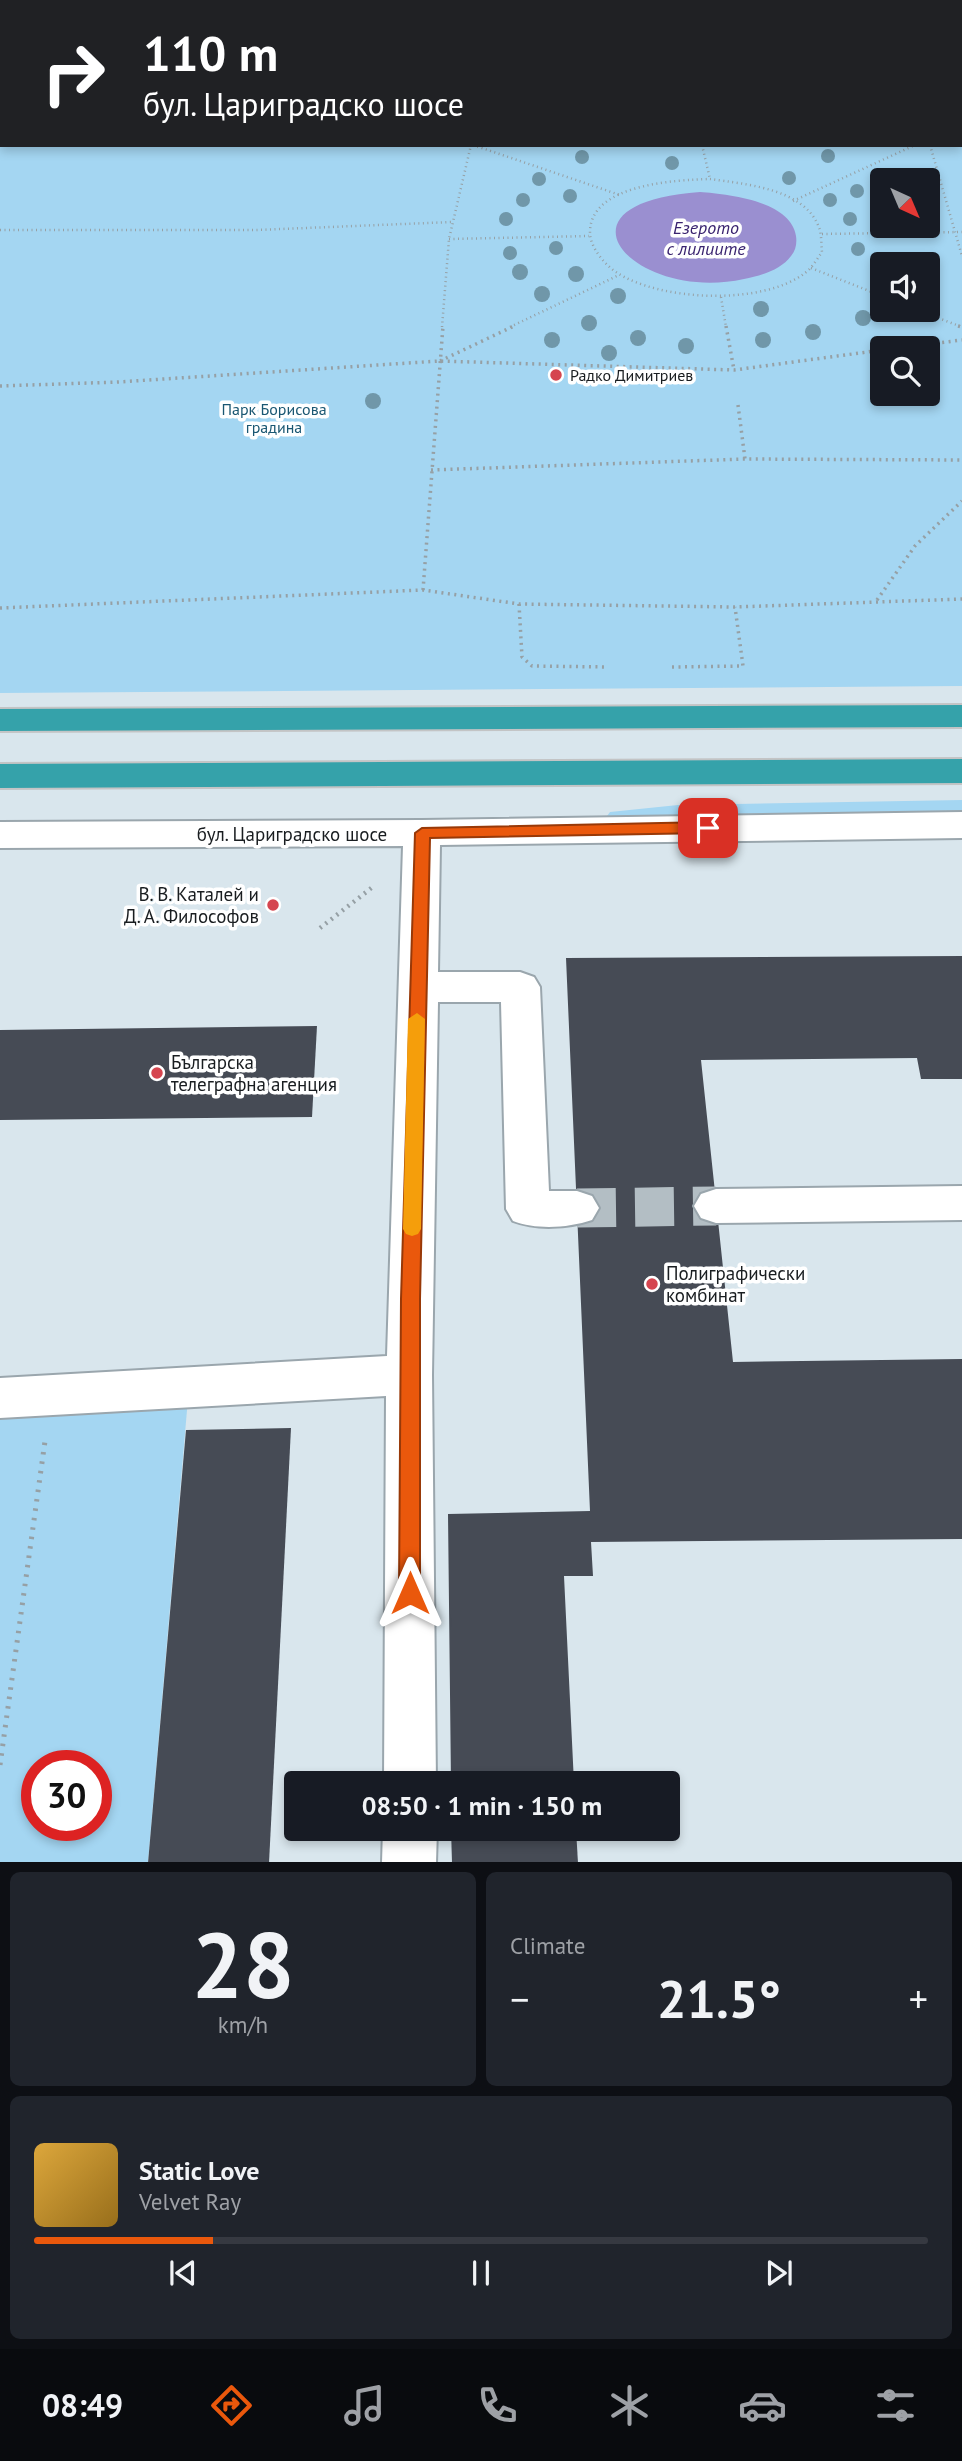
<!DOCTYPE html>
<html lang="en">
<head>
<meta charset="utf-8">
<style>
	body { margin:0; font-family:"PT Sans",sans-serif; background:#20242c; color:#f1f3f6; height:100vh; display:flex; flex-direction:column; font-size:26px; white-space:nowrap }
	* { box-sizing:border-box; margin:0 }
	p { font-size:23px; color:#9ea1a6 }
	.icon { flex:none; width:38px; height:38px; fill:none; stroke:currentColor; stroke-width:2; stroke-linecap:round; stroke-linejoin:round }
	.map { position:relative; height:1862px; overflow:hidden }
	.panel { display:flex; flex-direction:column; gap:10px; padding:10px; background:#0d0f14; flex:1 }
	.panel>* { flex:none }
	.banner { position:absolute; left:0px; top:0px; width:962px; height:147px; box-shadow:0 4px 10px #0003; background:#202124; color:#fff; overflow:hidden }
	.needle { width:46px; rotate:136deg }
	.controls { position:absolute; left:870px; top:168px; display:grid; gap:14px }
	.controls a { display:grid; place-items:center; width:70px; height:70px; border-radius:7px; background:#171b24; box-shadow:0 4px 10px #0003; font-size:35px }
	.speed { position:absolute; left:21px; top:1750px; display:flex; gap:14px; font-size:35px; font-weight:700; text-align:center }
	.speed>* { display:grid; place-content:center; width:91px; height:91px; border-radius:50%; background:#171b24; box-shadow:0 4px 10px #0003; line-height:1 }
	.speed .limit { border:10px solid #d22; background:#fff; color:#111 }
	.pin { position:absolute; display:grid; place-items:center; width:60px; height:60px; color:#fff; margin:-30px; border-radius:14px; box-shadow:0 4px 10px #0006 }
	.me { position:absolute; width:77px; margin:-38px; rotate:0deg; stroke-linejoin:round; filter:drop-shadow(0 0 5px #0008) }
	.turn { display:flex; align-items:center; gap:24px; height:147px; padding:0 28px; font-size:32px }
	.turn .icon { width:91px; height:91px; stroke-width:2.5 }
	.turn b { display:block; font-size:49px; line-height:60px }
	.big { font-size:52px; font-weight:700; line-height:1.1 }
	.panel .tile { flex:1; display:flex; flex-direction:column; justify-content:center; gap:10px; min-width:0; padding:0 24px; border-radius:10px; background:#20242c }
	.panel .dial { align-items:center; gap:0 }
	.dial b { font-size:91px; line-height:1 }
	.song { display:flex; align-items:center; gap:21px }
	.cover { width:84px; height:84px; border-radius:10px; background:linear-gradient(135deg,hsl(40 70% 55%),hsl(40 70% 35%)) }
	.played { height:7px; border-radius:4px; background:linear-gradient(90deg,#ea580c 20%,#363941 20%) }
	.keys { display:flex; justify-content:space-around; direction:ltr }
	.heat { display:flex; justify-content:space-between; align-items:center; font-size:38px; direction:ltr }
	.panel .tiles { flex:1; display:grid; gap:10px; grid-template-columns:1fr 1fr }
	.tile:last-child { grid-column:span 2 }
	.trip { position:absolute; left:284px; top:1771px; width:396px; height:70px; border-radius:7px; background:#171b24; box-shadow:0 4px 10px #0003; font-weight:700; line-height:70px; text-align:center }
	.dock { display:flex; height:112px; justify-content:space-around; align-items:center; background:#090b0e; color:#9ea1a6 }
	.dock .icon { width:49px; height:49px }
	.dock .current { color:#ea580c }
	.dock b { font-size:32px; color:#f1f3f6 }
	.map>svg:first-child { display:block }
</style>
</head>
<body>
<div class="map">
<svg width="962" height="1863" viewBox="0 0 962 1863">
	<rect width="100%" height="100%" fill="#d9e6ed"/>
	<g fill="#a4d6f2" fill-rule="evenodd">
		<path d="M0,0H962V686L0,693ZM2,2H961V145H2ZM882,180H928V226H882ZM882,264H928V310H882ZM882,348H928V394H882Z"/>
		<polygon points="962,800 962,811 610,819 607,816 610,812 678,805"/>
		<path d="M189,1387L148,1862L0,1863V1398ZM37,1766H96V1825H37Z"/>
	</g>
	<path fill="#9a8fd0" d="M700,192C728,194 791,201 796,236C797,243 796,250 791,256C781,270 760,276 744,279C635,303 542,203 700,192Z"/>
	<g fill="#464b55">
		<polygon points="962,956 962,1079 921,1079 917,1058 701,1060 733,1362 962,1359 962,1539 591,1542 593,1576 564,1576 574,1783 451,1783 448,1514 590,1511 566,958"/>
		<polygon points="317,1026 312,1117 0,1120 0,1030"/>
		<polygon points="291,1428 269,1863 148,1863 186,1430"/>
		<polygon points="451,1829 576,1829 578,1863 452,1863"/>
	</g>
	<g fill="none" stroke-linecap="round" stroke-linejoin="round">
		<polyline stroke="#b3bec4" stroke-width="39" stroke-dasharray="39 19" stroke-linecap="butt" points="577,1208 716,1206"/>
		<g stroke="#9aa6ad" stroke-width="4">
			<g id="minor">
				<path d="M962,812V838L440,845L438,972H520L534,977L540,987L549,1191H577L592,1196L599,1208L592,1220C568,1228 537,1230 513,1221L506,1209L501,1002H438L432,1375L436,1783H384L386,1396L0,1418V1378L387,1356L403,846L0,848V822L422,820Z"/>
				<polygon points="962,1186 962,1220 716,1223 701,1218 694,1206 701,1194 716,1189"/>
				<polygon points="383,1829 437,1829 436,1863 382,1863"/>
			</g>
		</g>
		<g stroke="#c3c4c5" stroke-width="4">
			<g id="highway">
				<polygon points="962,705 962,727 0,731 0,709"/>
				<polygon points="962,759 962,783 0,788 0,764"/>
			</g>
		</g>
		<g stroke="#96a0a5" stroke-width="2.5" stroke-dasharray="1 3.5" stroke-linecap="butt">
			<polyline points="98,0 103,2"/>
			<polyline points="473,145 620,195"/>
			<polyline points="702,145 710,179"/>
			<polyline points="930,145 962,256"/>
			<path d="M710,179C744,184 802,188 818,225C822,233 821,244 822,252C817,259 812,268 805,273C762,306 659,301 616,272C605,265 590,247 590,233C589,184 676,180 710,179Z"/>
			<polyline points="793,201 915,145"/>
			<polyline points="0,230 257,230 452,222"/>
			<polyline points="822,234 962,232"/>
			<polyline points="449,239 589,236"/>
			<polyline points="811,268 882,296"/>
			<polyline points="721,297 726,327"/>
			<polyline points="917,310 962,327"/>
			<polyline points="442,327 449,239 471,145"/>
			<polyline points="510,327 619,275"/>
		</g>
		<g stroke="#96a0a5" stroke-width="3.5" stroke-dasharray="2 4.5" stroke-linecap="butt">
			<polyline points="726,326 734,370"/>
			<polyline points="958,326 962,327"/>
			<polyline points="897,348 962,340"/>
			<polyline points="440,361 514,326"/>
			<polyline points="0,386 118,382 439,361 734,370 882,350"/>
			<polyline points="738,405 745,459"/>
			<polyline points="431,470 745,459 962,460"/>
			<polyline points="423,590 443,326"/>
			<polyline points="877,600 915,546 962,501"/>
			<polyline points="519,604 522,657 532,666 608,667"/>
			<polyline points="0,608 423,590 519,604 735,607 962,599"/>
			<polyline points="672,667 743,666 735,607"/>
		</g>
		<polyline stroke="#96a0a5" stroke-width="4.5" stroke-dasharray="2 5" stroke-linecap="butt" points="320,928 374,886"/>
		<polyline stroke="#96a0a5" stroke-width="5" stroke-dasharray="2.5 7" stroke-linecap="butt" points="0,1765 45,1441"/>
		<use href="#minor" fill="#fff" fill-rule="evenodd"/>
		<use href="#highway" fill="#35a2aa" fill-rule="evenodd"/>
	</g>
	<g fill="#7097a9">
		<circle cx="828" cy="156" r="7"/>
		<circle cx="582" cy="157" r="7"/>
		<circle cx="672" cy="163" r="7"/>
		<circle cx="789" cy="178" r="7"/>
		<circle cx="539" cy="179" r="7"/>
		<circle cx="857" cy="191" r="7"/>
		<circle cx="570" cy="196" r="7"/>
		<circle cx="523" cy="200" r="7"/>
		<circle cx="830" cy="200" r="7"/>
		<circle cx="506" cy="219" r="7"/>
		<circle cx="850" cy="219" r="7"/>
		<circle cx="556" cy="248" r="7"/>
		<circle cx="858" cy="249" r="7"/>
		<circle cx="510" cy="253" r="7"/>
		<circle cx="520" cy="272" r="8"/>
		<circle cx="576" cy="274" r="8"/>
		<circle cx="542" cy="294" r="8"/>
		<circle cx="618" cy="296" r="8"/>
		<circle cx="761" cy="309" r="8"/>
		<circle cx="863" cy="318" r="8"/>
		<circle cx="589" cy="323" r="8"/>
		<circle cx="813" cy="332" r="8"/>
		<circle cx="638" cy="338" r="8"/>
		<circle cx="552" cy="340" r="8"/>
		<circle cx="763" cy="340" r="8"/>
		<circle cx="686" cy="346" r="8"/>
		<circle cx="609" cy="353" r="8"/>
		<circle cx="373" cy="401" r="8"/>
	</g>
	<polygon fill="#ea580c" stroke="#983908" stroke-width="2" points="708,822 716,828 708,833 430,838 420,1299 420,1593 417,1600 410,1602 402,1600 399,1593 401,1299 415,833 422,828"/>
	<polygon fill="#f59e0b" points="417,1013 425,1019 421,1229 418,1234 412,1236 406,1234 403,1229 408,1019"/>
	<g fill="#d5454f" stroke="#fff" stroke-width="2.5">
		<circle cx="556" cy="375" r="7"/>
		<circle cx="273" cy="905" r="7"/>
		<circle cx="157" cy="1073" r="7"/>
		<circle cx="652" cy="1284" r="7"/>
	</g>
	<g text-anchor="middle" dominant-baseline="central" stroke-width="7" stroke-linejoin="round" paint-order="stroke">
		<g font-size="16" fill="#191d20" stroke="#fff" text-anchor="start">
			<text x="570" y="375">Радко Димитриев</text>
		</g>
		<g font-size="16" fill="#1a5772" stroke="#fff">
			<text x="274" y="409">Парк Борисова<tspan x="274" dy="18">градина</tspan></text>
		</g>
		<g font-size="18" font-style="italic" fill="#39236f" stroke="#fff">
			<text x="706" y="227">Езерото<tspan x="706" dy="21">с лилиите</tspan></text>
		</g>
		<g font-size="19" fill="#191d20" stroke="#fff">
			<text x="292" y="834">бул. Цариградско шосе</text>
		</g>
		<g font-size="19" fill="#191d20" stroke="#fff" text-anchor="start">
			<text x="259" y="894" text-anchor="end">В. В. Каталей и<tspan x="259" dy="22">Д. А. Философов</tspan></text>
			<text x="171" y="1062">Българска<tspan x="171" dy="22">телеграфна агенция</tspan></text>
			<text x="666" y="1273">Полиграфически<tspan x="666" dy="22">комбинат</tspan></text>
		</g>
	</g>
</svg>
<div class="controls">
<a><svg class="needle" viewBox="-14 -14 28 28"><path d="M0-13l5 13h-10z" fill="#e53935"/><path d="M0 13l5-13h-10z" fill="#9ea1a6"/></svg></a>
<a><svg class="icon" aria-label="sound" viewBox="0 0 24 24"><path d="M4 9h4l5-4v14l-5-4H4zM17 9q2 3 0 6"/></svg></a>
<a><svg class="icon" aria-label="search" viewBox="0 0 24 24"><circle cx="10" cy="10" r="6"/><path d="M15 15l6 6"/></svg></a>
</div>
<div class="speed"><div class="limit">30</div></div>
<div class="pin" style="left:708px;top:828px;background:#d93025"><svg class="icon" aria-label="arrive" viewBox="0 0 24 24"><path d="M6 21V4h12l-3 4 3 4H6"/></svg></div>
<svg class="me" style="left:410px;top:1593px" viewBox="-20 -20 40 40"><path d="M0-17L14 15 0 8-14 15z" fill="#ea580c" stroke="#fff" stroke-width="4"/></svg>
<div class="trip">08:50 · 1 min · 150 m</div>
<div class="banner">
<div class="turn"><svg class="icon" aria-label="right" viewBox="0 0 24 24"><path d="M7 20v-9h11M14 6l5 5-5 5"/></svg><div><b>110 m</b>бул. Цариградско шосе</div></div>
</div>
</div>
<section class="panel">
<div class="tiles">
<div class="tile dial"><b>28</b><p>km/h</p></div>
<div class="tile"><p>Climate</p>
<div class="heat"><a>−</a><b class="big">21.5°</b><a>+</a></div>
</div>
<div class="tile">
<div class="song"><i class="cover"></i><div><b>Static Love</b><p>Velvet Ray</p></div></div>
<div class="played"></div>
<div class="keys"><svg class="icon" aria-label="previous" viewBox="0 0 24 24"><path d="M18 5L8 12l10 7zM5 5v14"/></svg><svg class="icon" aria-label="pause" viewBox="0 0 24 24"><path d="M8 5v14M16 5v14"/></svg><svg class="icon" aria-label="next" viewBox="0 0 24 24"><path d="M6 5l10 7-10 7zM19 5v14"/></svg></div>
</div>
</div>
</section>
<nav class="dock">
<b>08:49</b>
<svg class="icon current" aria-label="directions" viewBox="0 0 24 24"><path d="M12 3l9 9-9 9-9-9zM9 14v-3h6M13 9l2 2-2 2"/></svg>
<svg class="icon" aria-label="music" viewBox="0 0 24 24"><path d="M9 18V5l10-2v13"/><circle cx="6" cy="18" r="3"/><circle cx="16" cy="16" r="3"/></svg>
<svg class="icon" aria-label="phone" viewBox="0 0 24 24"><path d="M5 4h4l2 5-3 2q2 4 5 5l2-3 5 2v4C11 20 4 13 5 4z"/></svg>
<svg class="icon" aria-label="climate" viewBox="0 0 24 24"><path d="M12 3v18M4 7l16 10M4 17L20 7"/></svg>
<svg class="icon" aria-label="car" viewBox="0 0 24 24"><path d="M5 17H2v-5l4-1 3-4h7l3 4 3 1v5h-3M9 17h6M6 11h13"/><circle cx="7" cy="17" r="2"/><circle cx="17" cy="17" r="2"/></svg>
<svg class="icon" aria-label="filters" viewBox="0 0 24 24"><path d="M4 7h16M4 17h16"/><circle cx="9" cy="7" r="2"/><circle cx="15" cy="17" r="2"/></svg>
</nav>
</body>
</html>
